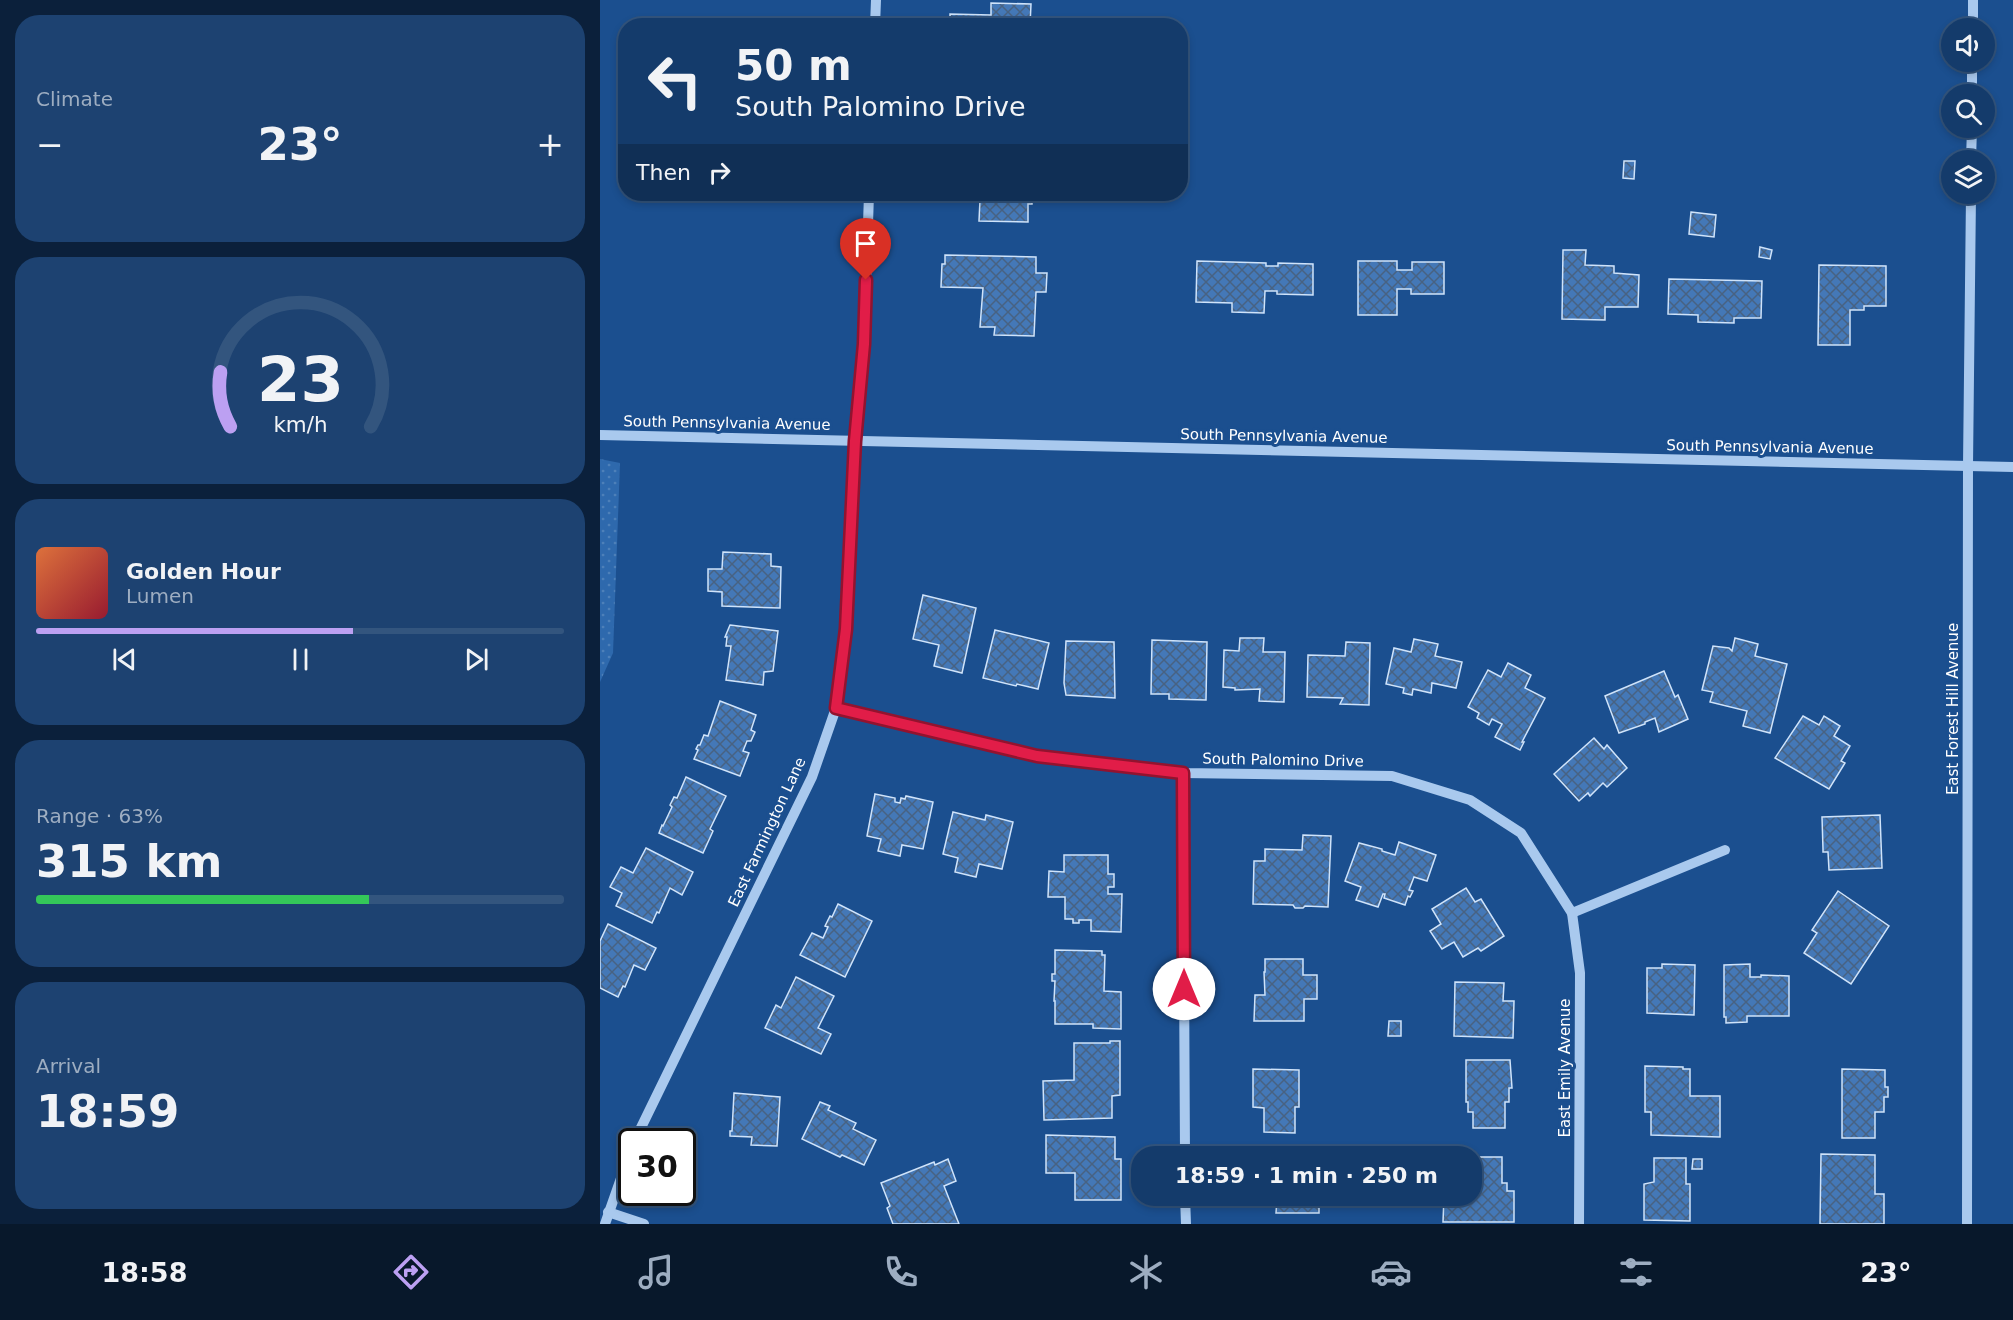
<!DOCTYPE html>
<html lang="en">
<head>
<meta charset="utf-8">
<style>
	body { margin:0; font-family:"DejaVu Sans",sans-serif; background:#1d4271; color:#f1f3f6; height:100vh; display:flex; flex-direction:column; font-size:22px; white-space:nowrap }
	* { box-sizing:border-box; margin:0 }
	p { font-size:20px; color:#9dadc1 }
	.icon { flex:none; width:33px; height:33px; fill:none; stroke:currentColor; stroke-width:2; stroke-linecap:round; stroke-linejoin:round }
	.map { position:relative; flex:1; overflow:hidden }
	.side { display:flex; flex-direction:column; gap:15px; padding:15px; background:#0b203b; width:600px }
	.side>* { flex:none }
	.top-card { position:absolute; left:18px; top:18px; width:570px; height:183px; border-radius:24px; box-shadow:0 3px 9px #0003,0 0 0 2px #33557e; background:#143b6b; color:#f1f3f6; overflow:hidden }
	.controls { position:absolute; left:1341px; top:18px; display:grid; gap:12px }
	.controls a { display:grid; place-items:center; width:54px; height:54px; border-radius:50%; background:#143b6b; box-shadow:0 3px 9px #0003,0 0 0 2px #33557e; font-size:30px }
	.speed { position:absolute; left:18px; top:1128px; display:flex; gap:12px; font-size:30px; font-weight:700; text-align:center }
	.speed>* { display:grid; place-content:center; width:78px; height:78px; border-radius:50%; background:#143b6b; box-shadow:0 3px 9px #0003,0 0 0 2px #33557e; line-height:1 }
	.speed .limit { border:3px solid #111; border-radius:9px; background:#fff; color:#111 }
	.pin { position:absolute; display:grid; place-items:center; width:51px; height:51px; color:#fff; margin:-62px -26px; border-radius:50% 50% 50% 0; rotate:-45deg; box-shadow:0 0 6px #0007 }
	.pin .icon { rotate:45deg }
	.me { position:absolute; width:66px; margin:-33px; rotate:0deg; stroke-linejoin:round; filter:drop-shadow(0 0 4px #0008) }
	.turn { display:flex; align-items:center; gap:21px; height:126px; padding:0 18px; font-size:27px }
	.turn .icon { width:78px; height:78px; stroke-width:2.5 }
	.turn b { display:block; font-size:42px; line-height:51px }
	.then { display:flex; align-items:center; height:57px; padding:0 18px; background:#0003; gap:12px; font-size:22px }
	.big { font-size:45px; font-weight:800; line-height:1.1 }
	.side .widget { flex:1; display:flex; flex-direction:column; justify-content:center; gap:9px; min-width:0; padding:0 21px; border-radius:24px; background:#1d4271 }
	.side .dial { align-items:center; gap:0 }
	.dial svg { height:156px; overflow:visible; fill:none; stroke:#33557e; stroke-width:7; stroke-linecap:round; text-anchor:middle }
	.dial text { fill:#f1f3f6; stroke:none }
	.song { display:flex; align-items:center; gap:18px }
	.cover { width:72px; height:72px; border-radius:9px; background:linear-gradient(135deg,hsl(20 70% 55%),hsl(350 70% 35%)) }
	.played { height:6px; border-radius:3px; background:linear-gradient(90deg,#bca0f2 60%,#33557e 60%) }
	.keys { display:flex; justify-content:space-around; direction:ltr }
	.heat { display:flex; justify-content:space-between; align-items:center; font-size:33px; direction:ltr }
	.charge { height:9px; border-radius:4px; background:linear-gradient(90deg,#34c759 63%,#33557e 0) }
	.trip { position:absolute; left:531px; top:1146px; width:351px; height:60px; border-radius:24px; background:#143b6b; box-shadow:0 3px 9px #0003,0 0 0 2px #33557e; font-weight:800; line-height:60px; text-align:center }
	.tab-bar { display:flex; height:96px; justify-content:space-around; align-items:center; background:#08182b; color:#9dadc1 }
	.tab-bar .icon { width:42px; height:42px }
	.tab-bar .on { color:#bca0f2 }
	.tab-bar b { font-size:27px; color:#f1f3f6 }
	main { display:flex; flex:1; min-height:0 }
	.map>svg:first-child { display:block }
</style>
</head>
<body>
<main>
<section class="side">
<div class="widget"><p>Climate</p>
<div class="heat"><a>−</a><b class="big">23°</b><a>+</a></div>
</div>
<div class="widget dial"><svg viewBox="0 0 100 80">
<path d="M14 69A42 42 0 1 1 86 69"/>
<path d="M14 69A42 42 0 0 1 9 41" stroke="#bca0f2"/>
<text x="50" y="56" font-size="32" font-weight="700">23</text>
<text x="50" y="72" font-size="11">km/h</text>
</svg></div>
<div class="widget">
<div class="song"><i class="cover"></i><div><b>Golden Hour</b><p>Lumen</p></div></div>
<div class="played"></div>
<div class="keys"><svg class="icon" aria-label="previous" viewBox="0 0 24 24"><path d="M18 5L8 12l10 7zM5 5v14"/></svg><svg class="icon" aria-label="pause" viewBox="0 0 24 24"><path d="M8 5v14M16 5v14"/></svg><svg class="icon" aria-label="next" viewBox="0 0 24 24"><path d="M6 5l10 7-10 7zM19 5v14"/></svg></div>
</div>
<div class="widget"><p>Range · 63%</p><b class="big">315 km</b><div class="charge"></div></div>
<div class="widget"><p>Arrival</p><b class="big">18:59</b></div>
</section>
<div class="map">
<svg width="1413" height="1224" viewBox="0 0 1413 1224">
	<defs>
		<pattern id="park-dots" width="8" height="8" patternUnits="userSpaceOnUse" patternTransform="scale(1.5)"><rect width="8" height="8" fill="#2e69ad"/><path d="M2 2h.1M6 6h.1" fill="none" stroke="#4d80b9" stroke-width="1.8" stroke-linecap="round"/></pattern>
		<pattern id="building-cross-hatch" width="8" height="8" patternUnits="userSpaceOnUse" patternTransform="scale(1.5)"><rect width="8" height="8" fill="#4478b7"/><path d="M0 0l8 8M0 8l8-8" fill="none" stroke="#486282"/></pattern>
	</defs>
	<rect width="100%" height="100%" fill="#1b4f8f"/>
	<polygon fill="url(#park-dots)" points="0,459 20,463 13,653 0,682"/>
	<g fill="url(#building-cross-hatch)" stroke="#cfe3fa" stroke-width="1.5">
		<polygon points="391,3 431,4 430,26 348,26 350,25 350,14 391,15"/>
		<polygon points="1024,161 1035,161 1034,179 1023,178"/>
		<polygon points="382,194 432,194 432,204 428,204 428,222 379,221 380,200 383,200 384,195"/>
		<polygon points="1091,212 1116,215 1114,237 1089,234"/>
		<polygon points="1160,247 1172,250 1170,259 1159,257"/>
		<polygon points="963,250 986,250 985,265 1014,266 1014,273 1039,275 1038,307 1005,307 1005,320 962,319"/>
		<polygon points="345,255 436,257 436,273 447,273 446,292 436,292 434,336 394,335 395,327 380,327 383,288 341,287 342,264 345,264"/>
		<polygon points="597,261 666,263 666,266 678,266 678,263 713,264 713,295 677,294 677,291 665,291 664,313 632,312 632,303 596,302"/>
		<polygon points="758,261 797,261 797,270 812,270 812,262 844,262 844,294 811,294 811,289 797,289 797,315 758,315"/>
		<polygon points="1219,265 1286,266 1286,306 1264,306 1264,310 1250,310 1250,345 1218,345"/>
		<polygon points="1069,279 1162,281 1161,318 1134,318 1134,323 1098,322 1098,315 1068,314"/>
		<polygon points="123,552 171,554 171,566 181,567 180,608 122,606 122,592 108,591 108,569 122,569"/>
		<polygon points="323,595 376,608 362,673 334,666 339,645 313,639"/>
		<polygon points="130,625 178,631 173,671 164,672 163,685 126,680 131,646 126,646 127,637 125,637"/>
		<polygon points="395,630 449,643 438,689 417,684 416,686 383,678"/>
		<polygon points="640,638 664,638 663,652 685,652 684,702 659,701 660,689 635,690 635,688 623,687 624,650 639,651"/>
		<polygon points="1135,638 1158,644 1155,656 1187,664 1170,733 1143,726 1147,711 1110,702 1113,692 1102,690 1113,646 1129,648 1132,651"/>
		<polygon points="814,639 838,644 835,656 862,662 856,688 832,683 831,693 813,689 812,695 803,693 804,688 786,684 794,648 811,652"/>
		<polygon points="552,640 607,642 606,700 569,699 569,694 551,694"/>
		<polygon points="466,641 514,642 515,698 466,695 464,683"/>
		<polygon points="746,642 770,643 769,705 740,704 743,698 707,697 708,655 745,656"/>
		<polygon points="908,663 931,675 925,688 945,698 922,742 924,742 920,750 895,737 902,724 892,719 889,725 877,718 879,713 868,707 888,670 901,677"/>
		<polygon points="1064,671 1075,697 1078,695 1088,719 1059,732 1055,718 1045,722 1045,724 1019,733 1005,696"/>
		<polygon points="120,701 156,715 151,730 155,732 151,741 147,741 143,751 149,753 140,776 94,759 98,750 96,749 98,745 100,745 104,735 108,736"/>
		<polygon points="1203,716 1219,725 1224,716 1240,726 1234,736 1250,746 1241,761 1245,763 1229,789 1175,758"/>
		<polygon points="994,738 1004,749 1007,745 1027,768 1007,787 1003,783 990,796 988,793 979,801 954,774"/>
		<polygon points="86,777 126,796 110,829 113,831 103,853 59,833 62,825 63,826 72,807 70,805 74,797 77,798"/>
		<polygon points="275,794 295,798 295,802 300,803 301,798 305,799 306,796 333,802 323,849 302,845 300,856 278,851 281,839 267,836"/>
		<polygon points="353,812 385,820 386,815 413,822 402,869 379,864 376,877 355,872 358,858 343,854"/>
		<polygon points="1280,815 1282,868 1229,870 1228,852 1223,852 1223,849 1222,817"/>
		<polygon points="703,835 731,836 728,907 705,906 703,908 695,908 693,905 653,904 654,861 665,861 665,849 702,850"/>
		<polygon points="799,842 836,855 827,881 814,877 809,890 813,891 810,897 808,896 805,905 784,898 785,894 783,894 778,907 756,900 761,887 745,881 759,843 782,849 782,851 795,855"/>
		<polygon points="46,848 93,872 82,895 70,888 59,913 57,912 52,923 16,906 22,893 10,887 21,867 33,873"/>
		<polygon points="464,855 508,855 508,874 514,874 514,887 508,887 508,894 522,894 521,932 491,931 491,920 479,920 479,923 473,923 473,919 465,919 465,897 448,897 449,871 464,872"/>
		<polygon points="866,888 875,902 881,899 904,936 881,951 878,948 863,957 854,942 842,949 830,931 841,924 832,909"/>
		<polygon points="1238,891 1289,926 1251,984 1204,953 1217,933 1212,930"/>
		<polygon points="238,904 272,921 245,977 200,955 212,933 223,938 228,927 225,926 230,916 232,917"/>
		<polygon points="8,924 56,948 45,970 34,965 25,987 23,986 18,997 0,988 0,941"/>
		<polygon points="455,950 502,951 502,955 505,955 504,991 521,992 521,1029 493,1028 493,1024 455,1024 455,1001 454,1001 455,981 452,981 452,974 455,974"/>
		<polygon points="665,959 703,959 703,975 717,975 717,999 704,999 704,1021 654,1021 655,995 665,995 664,972 665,972"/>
		<polygon points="1062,964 1095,965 1094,1015 1047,1013 1047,968 1062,968"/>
		<polygon points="1150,964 1150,977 1161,977 1161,975 1189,976 1189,1016 1147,1016 1147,1022 1126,1023 1126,1017 1124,1017 1124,965"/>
		<polygon points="196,977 234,996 218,1028 231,1034 221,1054 165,1028 176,1005 181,1008"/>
		<polygon points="855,982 904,983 903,1001 914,1001 913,1038 854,1036"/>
		<polygon points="789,1021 801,1021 801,1036 788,1036"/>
		<polygon points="510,1041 520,1041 520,1095 512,1096 512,1118 444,1120 443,1081 474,1080 474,1043 510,1043"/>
		<polygon points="866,1060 910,1060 912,1088 909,1088 909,1102 905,1102 905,1128 873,1128 873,1112 868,1112 868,1102 866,1102"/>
		<polygon points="1045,1066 1083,1067 1083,1069 1090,1069 1090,1096 1120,1096 1120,1137 1051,1135 1051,1112 1045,1112"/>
		<polygon points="653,1069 699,1070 699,1107 695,1107 695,1133 664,1132 664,1108 653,1107"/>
		<polygon points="1242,1069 1285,1070 1285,1087 1288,1087 1288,1097 1284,1097 1284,1112 1275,1112 1275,1138 1242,1138"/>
		<polygon points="134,1093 180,1097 177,1146 151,1145 152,1137 130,1136 130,1131 132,1131"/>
		<polygon points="220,1102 230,1106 228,1110 256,1123 253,1129 276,1140 264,1165 242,1155 240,1157 202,1139"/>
		<polygon points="446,1135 515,1137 515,1159 521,1159 521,1200 475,1200 475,1173 446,1173"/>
		<polygon points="1221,1154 1275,1155 1275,1194 1284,1194 1284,1224 1220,1224"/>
		<polygon points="872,1157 902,1157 902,1183 907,1183 907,1191 914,1191 914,1222 843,1222 844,1196 872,1196"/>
		<polygon points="1054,1158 1086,1158 1086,1184 1090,1184 1090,1221 1044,1220 1044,1184 1054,1182"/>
		<polygon points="348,1159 356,1181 344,1186 359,1224 293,1224 287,1208 290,1206 281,1183 334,1162 335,1165"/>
		<polygon points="1093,1159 1102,1159 1102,1169 1092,1169"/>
		<polygon points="674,1196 719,1196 719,1213 676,1213 677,1199 674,1199"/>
	</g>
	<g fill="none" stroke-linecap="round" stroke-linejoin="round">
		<g stroke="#a9c9ee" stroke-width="10">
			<polyline points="275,26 276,0"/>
			<polyline points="1373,28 1373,0"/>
			<polyline points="1372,94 1372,62"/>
			<polyline points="1371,160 1372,128"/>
			<polyline points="0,435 1413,467"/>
			<polyline points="236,708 437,756 583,773 792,776 870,800 921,833 972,913 980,973 979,1224"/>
			<polyline points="583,773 585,1156"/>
			<polyline points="972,913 1125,850"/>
			<polyline points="34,1142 212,777 236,708 246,629 255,441 264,344 269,194"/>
			<polyline points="585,1196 586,1224"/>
			<polyline points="8,1212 44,1224"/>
			<polyline points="5,1224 32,1147"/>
			<polyline points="1367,1224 1368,466 1371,194"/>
		</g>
	</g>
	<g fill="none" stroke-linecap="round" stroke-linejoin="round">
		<g stroke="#92132f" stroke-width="15">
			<polyline id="route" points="266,280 264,344 255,441 246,629 236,708 437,756 583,773 584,989"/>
		</g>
		<use href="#route" stroke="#e11d48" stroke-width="10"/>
	</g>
	<g text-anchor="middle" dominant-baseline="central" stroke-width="6" stroke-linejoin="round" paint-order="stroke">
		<g font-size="15" fill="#fff" stroke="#1b4f8f">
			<text transform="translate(127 423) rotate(1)">South Pennsylvania Avenue</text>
			<text transform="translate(684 436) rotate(1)">South Pennsylvania Avenue</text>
			<text transform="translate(1170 447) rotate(1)">South Pennsylvania Avenue</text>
			<text transform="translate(1353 709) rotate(-90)">East Forest Hill Avenue</text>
			<text transform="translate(683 760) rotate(1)">South Palomino Drive</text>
			<text transform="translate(167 832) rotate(-65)">East Farmington Lane</text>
			<text transform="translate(965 1068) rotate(-90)">East Emily Avenue</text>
		</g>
	</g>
</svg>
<div class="controls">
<a><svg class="icon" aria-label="sound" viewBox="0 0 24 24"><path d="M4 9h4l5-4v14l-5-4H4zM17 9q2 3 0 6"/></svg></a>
<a><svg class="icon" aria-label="search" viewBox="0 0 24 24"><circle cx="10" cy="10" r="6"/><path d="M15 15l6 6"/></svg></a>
<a><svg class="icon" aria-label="layers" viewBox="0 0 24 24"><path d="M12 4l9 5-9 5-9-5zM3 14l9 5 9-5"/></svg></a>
</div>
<div class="speed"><div class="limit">30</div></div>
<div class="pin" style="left:266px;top:280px;background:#d93025"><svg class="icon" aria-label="arrive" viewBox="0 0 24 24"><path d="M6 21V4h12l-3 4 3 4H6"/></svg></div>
<svg class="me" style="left:584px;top:989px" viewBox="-20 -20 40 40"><circle r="19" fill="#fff"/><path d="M0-13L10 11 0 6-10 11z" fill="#e11d48"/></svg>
<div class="trip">18:59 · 1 min · 250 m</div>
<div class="top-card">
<div class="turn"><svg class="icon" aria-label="left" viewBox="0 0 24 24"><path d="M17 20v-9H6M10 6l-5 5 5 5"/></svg><div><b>50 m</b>South Palomino Drive</div></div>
<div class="then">Then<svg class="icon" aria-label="right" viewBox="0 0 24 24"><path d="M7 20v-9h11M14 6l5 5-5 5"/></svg></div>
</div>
</div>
</main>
<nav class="tab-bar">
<b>18:58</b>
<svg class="icon on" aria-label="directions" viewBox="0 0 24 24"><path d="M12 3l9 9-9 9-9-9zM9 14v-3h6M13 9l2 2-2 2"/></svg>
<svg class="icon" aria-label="music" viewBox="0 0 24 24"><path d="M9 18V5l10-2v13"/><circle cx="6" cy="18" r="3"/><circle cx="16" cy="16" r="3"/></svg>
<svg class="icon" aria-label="phone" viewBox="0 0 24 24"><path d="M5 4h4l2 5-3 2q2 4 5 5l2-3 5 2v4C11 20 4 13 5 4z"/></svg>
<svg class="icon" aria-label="climate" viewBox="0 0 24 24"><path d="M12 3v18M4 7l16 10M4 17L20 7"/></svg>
<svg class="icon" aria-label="car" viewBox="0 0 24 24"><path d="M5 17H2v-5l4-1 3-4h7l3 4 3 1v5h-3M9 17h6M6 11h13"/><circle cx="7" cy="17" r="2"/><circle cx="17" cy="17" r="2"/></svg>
<svg class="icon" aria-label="filters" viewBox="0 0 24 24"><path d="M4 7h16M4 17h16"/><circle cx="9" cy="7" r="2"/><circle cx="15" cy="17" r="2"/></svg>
<b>23°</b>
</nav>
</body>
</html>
